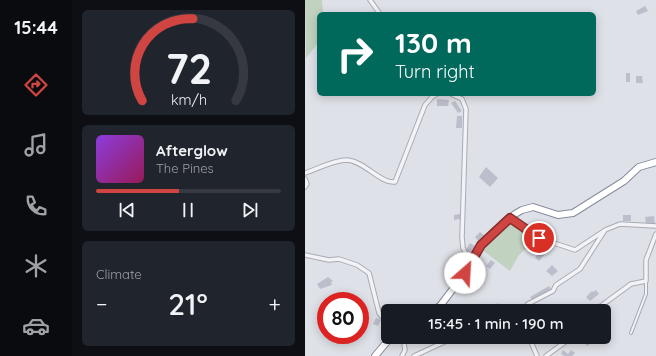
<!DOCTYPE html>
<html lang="en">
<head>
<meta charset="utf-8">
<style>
	body { margin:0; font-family:Quicksand,sans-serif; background:#20242c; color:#f1f3f6; height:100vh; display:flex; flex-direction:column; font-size:15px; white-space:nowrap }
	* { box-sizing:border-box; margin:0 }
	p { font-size:13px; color:#9ea1a6 }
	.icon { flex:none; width:22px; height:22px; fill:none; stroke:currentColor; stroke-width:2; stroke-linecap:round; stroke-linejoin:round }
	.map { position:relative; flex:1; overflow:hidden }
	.details { display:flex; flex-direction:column; gap:10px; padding:10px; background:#0d0f14; width:233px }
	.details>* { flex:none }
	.top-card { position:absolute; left:12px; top:12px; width:279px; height:84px; border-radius:6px; box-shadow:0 2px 10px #0003; background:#00695c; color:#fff; overflow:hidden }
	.speed { position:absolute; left:12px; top:292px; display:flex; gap:8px; font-size:20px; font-weight:700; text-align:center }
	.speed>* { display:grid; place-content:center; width:52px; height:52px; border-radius:50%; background:#171b24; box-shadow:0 2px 10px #0003; line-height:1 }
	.speed .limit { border:6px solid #d22; background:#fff; color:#111 }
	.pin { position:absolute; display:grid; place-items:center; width:34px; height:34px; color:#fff; margin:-17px; border:2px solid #fff; border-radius:50%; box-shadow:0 1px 4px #0007 }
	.me { position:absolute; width:44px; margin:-22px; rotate:26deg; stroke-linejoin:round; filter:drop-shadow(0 0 3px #0008) }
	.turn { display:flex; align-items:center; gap:14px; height:84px; padding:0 12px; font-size:18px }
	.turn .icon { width:52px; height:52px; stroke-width:2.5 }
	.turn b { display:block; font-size:28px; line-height:34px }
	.big { font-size:30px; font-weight:600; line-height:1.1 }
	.details .card { flex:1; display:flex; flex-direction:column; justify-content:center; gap:6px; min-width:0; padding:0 14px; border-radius:6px; background:#20242c }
	.details .dial { align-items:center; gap:0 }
	.dial svg { height:104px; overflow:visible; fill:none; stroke:#363941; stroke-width:7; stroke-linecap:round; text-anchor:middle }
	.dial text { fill:#f1f3f6; stroke:none }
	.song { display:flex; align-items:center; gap:12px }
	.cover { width:48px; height:48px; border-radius:6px; background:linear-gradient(135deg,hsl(270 70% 55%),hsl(330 70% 35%)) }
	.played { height:4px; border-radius:2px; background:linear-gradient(90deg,#d04541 45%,#363941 45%) }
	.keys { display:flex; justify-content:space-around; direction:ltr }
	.heat { display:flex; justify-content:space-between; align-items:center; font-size:22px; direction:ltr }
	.trip { position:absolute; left:76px; top:304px; width:230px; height:40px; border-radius:6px; background:#171b24; box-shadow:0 2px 10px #0003; font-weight:600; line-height:40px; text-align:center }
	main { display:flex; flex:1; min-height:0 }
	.dock { display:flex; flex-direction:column; width:72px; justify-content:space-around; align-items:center; background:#090b0e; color:#9ea1a6 }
	.dock .icon { width:28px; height:28px }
	.dock .active { color:#d04541 }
	.dock b { font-size:18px; color:#f1f3f6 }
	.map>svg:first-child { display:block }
</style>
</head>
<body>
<main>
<nav class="dock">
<b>15:44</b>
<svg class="icon active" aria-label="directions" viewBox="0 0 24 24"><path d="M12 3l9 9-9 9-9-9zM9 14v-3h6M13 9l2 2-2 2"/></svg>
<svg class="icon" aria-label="music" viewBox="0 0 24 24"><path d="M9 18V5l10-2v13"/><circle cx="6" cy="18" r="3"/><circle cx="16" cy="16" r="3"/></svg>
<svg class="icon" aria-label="phone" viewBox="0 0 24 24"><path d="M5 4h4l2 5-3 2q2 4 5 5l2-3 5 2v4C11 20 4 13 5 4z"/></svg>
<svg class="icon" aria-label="climate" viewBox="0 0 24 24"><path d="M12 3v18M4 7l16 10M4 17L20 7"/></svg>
<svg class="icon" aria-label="car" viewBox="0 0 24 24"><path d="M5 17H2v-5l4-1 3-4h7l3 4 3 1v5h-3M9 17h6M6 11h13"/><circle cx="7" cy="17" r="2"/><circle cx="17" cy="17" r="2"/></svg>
</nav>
<section class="details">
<div class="card dial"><svg viewBox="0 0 100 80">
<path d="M14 69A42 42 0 1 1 86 69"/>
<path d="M14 69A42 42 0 0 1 53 6" stroke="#d04541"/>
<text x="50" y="56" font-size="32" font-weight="700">72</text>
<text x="50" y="72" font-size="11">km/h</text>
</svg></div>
<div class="card">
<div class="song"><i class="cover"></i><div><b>Afterglow</b><p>The Pines</p></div></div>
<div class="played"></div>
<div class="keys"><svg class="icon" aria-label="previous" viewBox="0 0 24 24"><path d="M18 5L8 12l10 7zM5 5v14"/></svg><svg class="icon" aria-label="pause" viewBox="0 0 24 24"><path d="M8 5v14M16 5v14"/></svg><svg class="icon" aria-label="next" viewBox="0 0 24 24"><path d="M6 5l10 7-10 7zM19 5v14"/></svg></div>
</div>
<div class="card"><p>Climate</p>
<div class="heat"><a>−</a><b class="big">21°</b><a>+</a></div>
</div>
</section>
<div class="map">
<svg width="351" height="356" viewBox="0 0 351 356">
	<rect width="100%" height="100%" fill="#dfe1e8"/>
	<g fill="#c1d2c0">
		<polygon points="0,0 17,0 18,14 14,14 14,42 1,58"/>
		<polygon points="209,222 220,228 231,239 214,255 205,271 176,249 206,223"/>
	</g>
	<g fill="#bcbfcb">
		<polygon points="340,6 343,11 333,15 331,11"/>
		<rect x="321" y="73" width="4" height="9"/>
		<polygon points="331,76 337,76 338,83 331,83"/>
		<polygon points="132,99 144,100 143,106 132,106"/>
		<polygon points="150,101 157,111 153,113 146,103"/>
		<polygon points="152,116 157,116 157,128 151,128"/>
		<polygon points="181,167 193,178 185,187 174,177"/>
		<polygon points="155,214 155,219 149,220 149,215"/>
		<rect x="318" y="215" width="8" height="6"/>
		<polygon points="349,216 350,224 341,224 340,217"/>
		<polygon points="175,232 179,235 173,241 170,237"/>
		<polygon points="165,243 170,246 165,253 161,250"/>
		<polygon points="235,247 241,253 234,261 230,258 233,254 231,252"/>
		<polygon points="186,260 190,263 185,269 181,266"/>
		<polygon points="247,265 253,271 247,276 241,271"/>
		<polygon points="23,277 28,281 26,282 27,285 15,289 12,284"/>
		<polygon points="169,285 173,289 169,292 165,288"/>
		<polygon points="244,286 247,290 228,301 225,297"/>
		<polygon points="291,290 294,294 285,301 281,297 287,291 288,292"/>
		<polygon points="193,303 198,311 185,311 187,308"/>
		<polygon points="90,305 94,308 92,311 86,310"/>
		<polygon points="71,318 76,320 73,326 68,324"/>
		<polygon points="280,337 289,338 283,346 277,342"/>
		<polygon points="258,350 263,354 266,350 270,353 267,356 259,356 256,354"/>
	</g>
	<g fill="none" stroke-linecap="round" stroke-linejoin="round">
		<g stroke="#a8abb6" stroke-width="4">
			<g id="service">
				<polyline points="99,311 105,306"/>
				<polyline points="326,333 341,294 341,281"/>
			</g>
		</g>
		<g stroke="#a8abb6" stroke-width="5.5">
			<g id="minor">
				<polyline points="65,0 75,14"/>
				<polyline points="146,94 157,99 161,109 157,237 158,248 163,258 167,259"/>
				<path d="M0,173C13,169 28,160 42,160C59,161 76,184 90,182L120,105L127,97L132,94"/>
				<polyline points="0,179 2,184 0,187"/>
				<polyline points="205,218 234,238 270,250 299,231"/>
				<polyline points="0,255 24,260 34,259 52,265 64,273 74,313 77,317 83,319"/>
				<polyline points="216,311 223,304 248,291 251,285 275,269 300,230 315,224 351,226"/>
				<polyline points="289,311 326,284 341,281 341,260 351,234"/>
				<polyline points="224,337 232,356"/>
				<polyline points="97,356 100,350 98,337"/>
				<polyline points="109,356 150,337"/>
				<polyline points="241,356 267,337"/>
			</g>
		</g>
		<g stroke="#868c9f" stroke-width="8">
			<g id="trunk">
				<polyline points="126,311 135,306 160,273 176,245 210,214 217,210 228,207 253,215 268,213 319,181 334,167 351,162"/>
				<polyline points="70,356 86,337"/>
			</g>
		</g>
		<use href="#service" stroke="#f2f2f7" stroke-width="2"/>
		<use href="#minor" stroke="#f2f2f7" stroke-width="3.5"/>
		<use href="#trunk" stroke="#fff" stroke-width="6"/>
	</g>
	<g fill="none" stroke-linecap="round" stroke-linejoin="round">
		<g stroke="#872d2a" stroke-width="10">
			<polyline id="route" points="160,273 176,245 205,218 234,238"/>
		</g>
		<use href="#route" stroke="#d04541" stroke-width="7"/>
	</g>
</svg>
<div class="speed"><div class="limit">80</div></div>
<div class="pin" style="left:234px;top:238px;background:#d93025"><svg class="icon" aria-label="arrive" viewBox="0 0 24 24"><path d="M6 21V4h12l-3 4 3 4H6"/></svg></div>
<svg class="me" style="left:160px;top:273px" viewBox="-20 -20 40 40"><circle r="19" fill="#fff"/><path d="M0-13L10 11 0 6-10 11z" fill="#d04541"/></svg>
<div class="trip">15:45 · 1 min · 190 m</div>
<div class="top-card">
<div class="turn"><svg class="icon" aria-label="right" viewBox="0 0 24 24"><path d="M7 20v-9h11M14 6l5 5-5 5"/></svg><div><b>130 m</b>Turn right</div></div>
</div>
</div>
</main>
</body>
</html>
